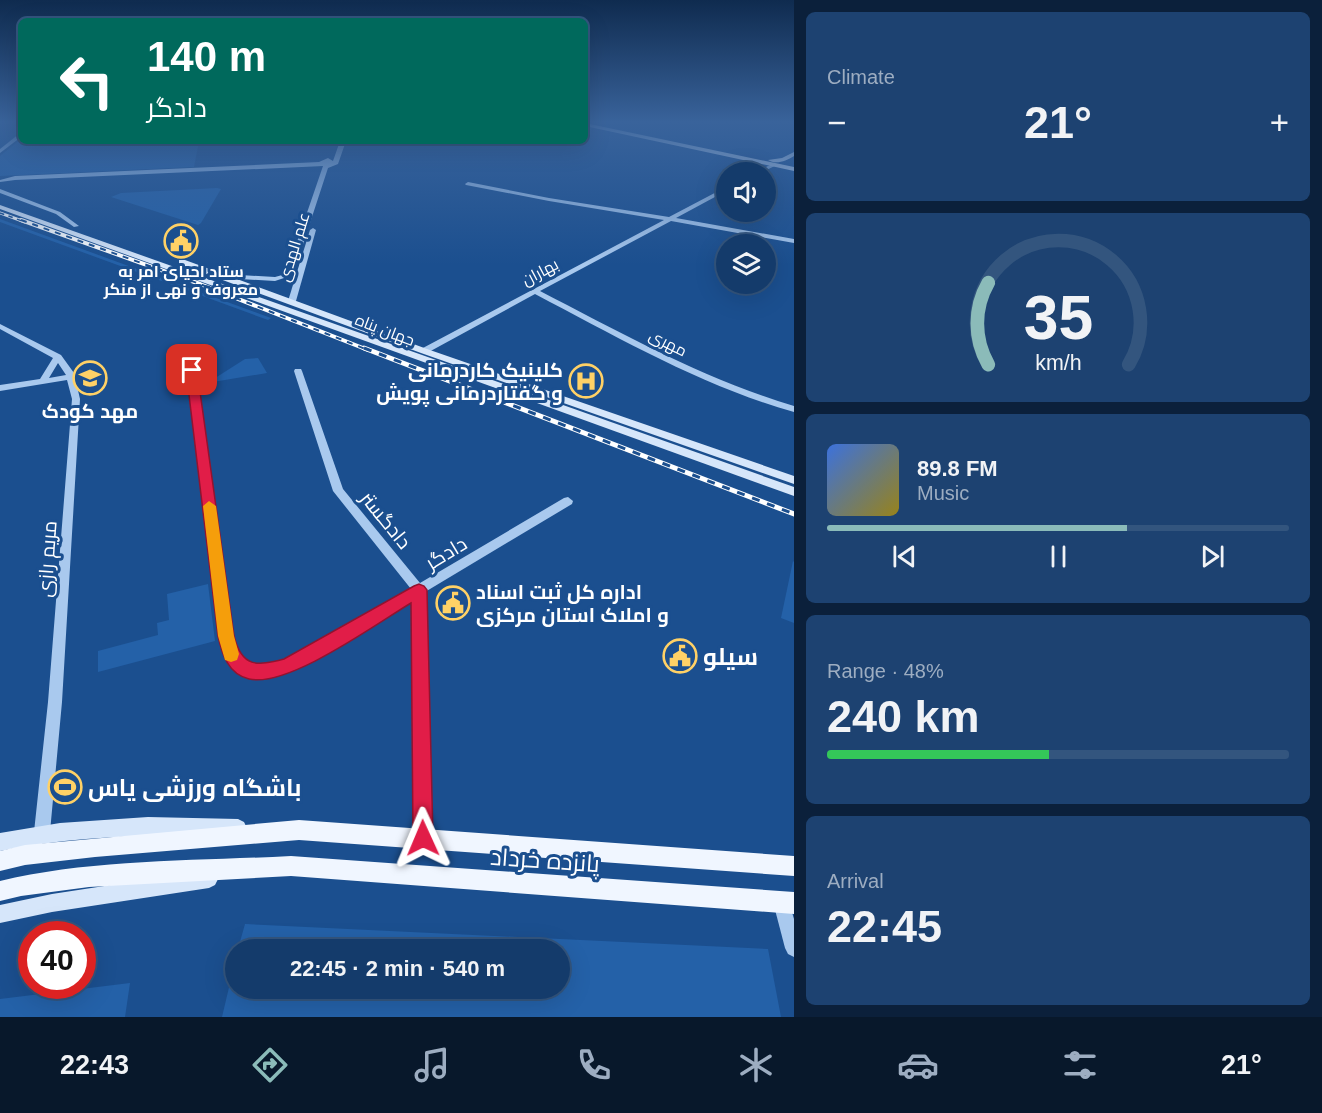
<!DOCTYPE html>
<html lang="en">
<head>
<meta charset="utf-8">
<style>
	body { margin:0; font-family:Arial,Cairo,sans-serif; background:#1d4271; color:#f1f3f6; height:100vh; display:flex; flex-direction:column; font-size:22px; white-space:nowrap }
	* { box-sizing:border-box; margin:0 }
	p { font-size:20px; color:#9dadc1 }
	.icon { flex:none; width:33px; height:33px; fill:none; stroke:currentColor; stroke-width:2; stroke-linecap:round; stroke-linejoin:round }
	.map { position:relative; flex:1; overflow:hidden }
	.side { display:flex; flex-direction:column; gap:12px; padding:12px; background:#0b203b; width:528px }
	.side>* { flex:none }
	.guide { position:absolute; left:18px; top:18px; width:570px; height:126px; border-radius:9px; box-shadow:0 6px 24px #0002,0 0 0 2px #33557e; background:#00695c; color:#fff; overflow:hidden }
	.buttons { position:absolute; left:716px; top:162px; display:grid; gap:12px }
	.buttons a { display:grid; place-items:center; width:60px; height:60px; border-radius:50%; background:#143b6b; box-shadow:0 6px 24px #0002,0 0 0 2px #33557e; font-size:30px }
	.speed { position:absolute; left:18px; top:921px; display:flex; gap:12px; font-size:30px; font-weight:700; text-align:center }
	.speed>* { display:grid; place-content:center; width:78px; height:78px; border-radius:50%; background:#143b6b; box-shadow:0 6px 24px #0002,0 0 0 2px #33557e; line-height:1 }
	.speed .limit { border:9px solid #d22; background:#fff; color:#111 }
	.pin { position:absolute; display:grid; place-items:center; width:51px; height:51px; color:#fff; margin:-26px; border-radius:12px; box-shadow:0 3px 9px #0006 }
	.me { position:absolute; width:66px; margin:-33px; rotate:359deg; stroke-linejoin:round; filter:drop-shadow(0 0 4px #0008) }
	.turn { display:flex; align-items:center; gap:21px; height:126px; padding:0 30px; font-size:27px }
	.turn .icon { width:78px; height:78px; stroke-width:2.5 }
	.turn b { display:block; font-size:42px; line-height:51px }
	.big { font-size:45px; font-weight:600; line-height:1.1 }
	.side .widget { flex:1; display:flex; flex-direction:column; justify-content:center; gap:9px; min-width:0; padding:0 21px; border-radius:9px; background:#1d4271 }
	.side .dial { align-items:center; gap:0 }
	.dial svg { height:156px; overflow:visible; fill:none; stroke:#33557e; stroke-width:7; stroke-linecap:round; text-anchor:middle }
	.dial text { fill:#f1f3f6; stroke:none }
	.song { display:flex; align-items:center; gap:18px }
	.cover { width:72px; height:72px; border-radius:9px; background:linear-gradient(135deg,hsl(220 70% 55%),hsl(50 70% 35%)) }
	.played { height:6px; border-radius:3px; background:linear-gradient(90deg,#8bbbb9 65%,#33557e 65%) }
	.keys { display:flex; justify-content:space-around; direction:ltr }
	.heat { display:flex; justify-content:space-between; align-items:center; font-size:33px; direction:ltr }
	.charge { height:9px; border-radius:4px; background:linear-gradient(90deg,#34c759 48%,#33557e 0) }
	.trip { position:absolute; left:225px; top:939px; width:345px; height:60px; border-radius:30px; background:#143b6b; box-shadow:0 6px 24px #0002,0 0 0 2px #33557e; font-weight:600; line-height:60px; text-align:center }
	.tabs { display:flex; height:96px; justify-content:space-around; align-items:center; background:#08182b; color:#9dadc1 }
	.tabs .icon { width:42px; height:42px }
	.tabs .active { color:#8bbbb9 }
	.tabs b { font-size:27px; color:#f1f3f6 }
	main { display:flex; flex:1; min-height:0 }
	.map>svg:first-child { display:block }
</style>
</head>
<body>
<main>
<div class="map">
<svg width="794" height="1017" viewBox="0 0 794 1017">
	<rect width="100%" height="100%" fill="#1b4f8f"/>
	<g fill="#2461a8">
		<polygon points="21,139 21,141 199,141 194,167 0,176 0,156"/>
		<polygon points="217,188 221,189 201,223 198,225 111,197 121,193"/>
		<polygon points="0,219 271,318 268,320 0,222"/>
		<polygon points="258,358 267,373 213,382 212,380 245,359"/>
		<polygon points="793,561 794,562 794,623 781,618"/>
		<polygon points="208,584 215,641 98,672 98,651 158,635 157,623 169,620 167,594"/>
		<polygon points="245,924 768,949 781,1017 222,1017 235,962 236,988 560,988 560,950 238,949"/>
		<polygon points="130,983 125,1017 0,1017 0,999"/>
	</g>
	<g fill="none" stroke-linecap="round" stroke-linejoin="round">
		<g fill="#a9c9ee" fill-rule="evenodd">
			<polygon points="19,134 21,134 21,137 0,153 0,149"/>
			<polygon points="340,141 346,141 338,164 328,168 293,275 275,281 224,278 220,276 224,274 275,277 286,274 323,166 15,180 0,182 0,180 15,176 319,162 328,158 333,161"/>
			<polygon points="772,164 777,165 762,172 756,172"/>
			<path d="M468,182L549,198L669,217L726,187V191L676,218L794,239V243L671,221L540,291C623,334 704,379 794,406V412C702,386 619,338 535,294L427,353H421V349L664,220L549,201L466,185L465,184Z"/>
			<polygon points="0,189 60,212 79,226 74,227 56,214 0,193"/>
			<polygon points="313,228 316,230 296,301 289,303 288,301 310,230"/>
			<path d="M0,324L61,355L74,373L80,399L62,702L50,832L47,837L42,840L37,837L34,832L48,702L72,399L67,380L0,391V385L40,379L53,358L0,329ZM58,363L66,375L49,378Z"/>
			<path d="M187,351H193L194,353L232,636C236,646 239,658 249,663C277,677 383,605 411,589L333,491L294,371L295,369H301L302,371L343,489L420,583L564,498L568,497L573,501L572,504L425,592L431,839L428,844L423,847L418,844L415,839L413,599C393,611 374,623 354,635C327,651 276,689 244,674C229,667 224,651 220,636L186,353Z"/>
			<polygon points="781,894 787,896 794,919 794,957 788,954 785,948 773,902 775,896"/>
		</g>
		<g fill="#d6e6fa" fill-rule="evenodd">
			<polygon points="585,123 794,167 794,171 585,126"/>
			<path d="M794,152V156C786,161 776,165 768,160L782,158Z"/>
			<polygon points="0,205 794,487 794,496 0,209"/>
			<polygon points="179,260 185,260 427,349 794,476 794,484 421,353 179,264"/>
			<path d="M148,817L238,819L244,822L247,828L244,834L238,837C157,834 79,835 0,851V833L60,823Z"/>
			<polygon points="209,870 215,873 218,879 215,885 209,888 52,912 0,923 0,905 52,894"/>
		</g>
		<g fill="#f0f6ff" fill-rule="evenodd">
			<polygon points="299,820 794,856 794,876 299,840 95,857 25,865 0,871 0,851 25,845"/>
			<path d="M291,856L794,892V914L291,876L89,887L21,896L0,901V881C91,859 197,861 291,856Z"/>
		</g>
		<g stroke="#fff" stroke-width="3">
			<polyline id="rail-far2" points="0,213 25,222"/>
		</g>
		<g stroke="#fff" stroke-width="4">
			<polyline id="rail-far1" points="21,220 200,284 368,350"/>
		</g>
		<g stroke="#fff" stroke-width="5">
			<polyline id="rail" points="364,348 794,514"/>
		</g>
		<use href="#rail-far2" stroke="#1b4f8f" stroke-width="1.5" stroke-dasharray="4.5" stroke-linecap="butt"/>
		<use href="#rail-far1" stroke="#1b4f8f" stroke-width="2" stroke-dasharray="6" stroke-linecap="butt"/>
		<use href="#rail" stroke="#1b4f8f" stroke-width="3" stroke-dasharray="8" stroke-linecap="butt"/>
	</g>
	<linearGradient id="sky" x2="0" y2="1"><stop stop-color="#0f2b4f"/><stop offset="0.46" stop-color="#39639b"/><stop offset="1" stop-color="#39639b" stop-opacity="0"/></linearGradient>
	<rect width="794" height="265" fill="url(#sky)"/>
	<path fill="#e11d48" stroke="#92132f" stroke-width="1.5" d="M192,367L197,370L234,636C242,668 257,666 284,659L414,586L419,584L424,586L427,590L433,838L430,846L423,849L416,846L413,838L411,603C376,624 288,688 249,679C228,674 222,654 218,636L186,370Z"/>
	<polygon fill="#f59e0b" points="209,501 216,506 234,636 239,654 237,660 231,662 225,660 218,636 203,506"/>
	<defs>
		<g id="civic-ring" transform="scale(1.725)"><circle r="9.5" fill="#1b4f8f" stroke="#ffd166" stroke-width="1.5"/><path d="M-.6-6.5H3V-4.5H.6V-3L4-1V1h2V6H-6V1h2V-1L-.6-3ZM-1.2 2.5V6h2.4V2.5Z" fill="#ffd166"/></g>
		<g id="school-ring" transform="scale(1.725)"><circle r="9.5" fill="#1b4f8f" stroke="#ffd166" stroke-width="1.5"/><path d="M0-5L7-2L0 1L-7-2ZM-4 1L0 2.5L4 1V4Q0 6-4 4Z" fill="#ffd166"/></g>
		<g id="hospital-ring" transform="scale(1.725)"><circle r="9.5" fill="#1b4f8f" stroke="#ffd166" stroke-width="1.5"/><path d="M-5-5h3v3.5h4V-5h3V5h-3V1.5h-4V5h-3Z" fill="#ffd166"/></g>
		<g id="stadium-ring" transform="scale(1.725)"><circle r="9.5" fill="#1b4f8f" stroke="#ffd166" stroke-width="1.5"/><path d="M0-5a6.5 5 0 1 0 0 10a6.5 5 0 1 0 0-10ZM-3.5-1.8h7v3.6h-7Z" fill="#ffd166"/></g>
	</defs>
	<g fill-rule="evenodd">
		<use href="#civic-ring" x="181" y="241"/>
		<use href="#school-ring" x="90" y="378"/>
		<use href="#hospital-ring" x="586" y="381"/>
		<use href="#civic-ring" x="453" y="603"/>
		<use href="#civic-ring" x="680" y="656"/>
		<use href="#stadium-ring" x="65" y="787"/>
	</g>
	<g text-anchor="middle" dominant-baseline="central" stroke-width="6" stroke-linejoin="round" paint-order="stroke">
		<g font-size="16" fill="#fff" stroke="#1b4f8f">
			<text transform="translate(294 247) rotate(-73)">علم الهدی</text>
			<text transform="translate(540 272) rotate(-28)">بهاران</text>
			<text transform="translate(385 330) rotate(21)">جهان پناه</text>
			<text transform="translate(668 343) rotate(27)">مهری</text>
		</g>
		<g font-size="16" font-weight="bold" fill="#fff" stroke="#1b4f8f">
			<text x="181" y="271">ستاد احیای امر به<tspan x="181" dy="18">معروف و نهی از منکر</tspan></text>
		</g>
		<g font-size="20" font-weight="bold" fill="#fff" stroke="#1b4f8f" text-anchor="end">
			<text x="563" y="370">کلینیک کاردرمانی<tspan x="563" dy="23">و گفتاردرمانی پویش</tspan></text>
			<text x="90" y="411" text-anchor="middle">مهد کودک</text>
			<text x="476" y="592" text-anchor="start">اداره کل ثبت اسناد<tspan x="476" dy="23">و املاک استان مرکزی</tspan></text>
		</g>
		<g font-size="20" fill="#fff" stroke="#1b4f8f">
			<text transform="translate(386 520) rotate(51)">دادگستر</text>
			<text transform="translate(446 553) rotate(-31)">دادگر</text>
			<text transform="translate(47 559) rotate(-86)">مریم رازی</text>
		</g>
		<g font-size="24" font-weight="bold" fill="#fff" stroke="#1b4f8f" text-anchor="start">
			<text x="703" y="656">سیلو</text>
			<text x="88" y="787">باشگاه ورزشی یاس</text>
		</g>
		<g font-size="24" fill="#fff" stroke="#1b4f8f">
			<text transform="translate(545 860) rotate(4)">پانزده خرداد</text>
		</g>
	</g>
</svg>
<div class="buttons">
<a><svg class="icon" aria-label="sound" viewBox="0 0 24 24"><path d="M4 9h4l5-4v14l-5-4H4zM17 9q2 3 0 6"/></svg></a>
<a><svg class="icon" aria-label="layers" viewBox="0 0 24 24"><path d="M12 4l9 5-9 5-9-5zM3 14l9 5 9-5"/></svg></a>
</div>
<div class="speed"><div class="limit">40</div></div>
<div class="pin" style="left:192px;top:370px;background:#d93025"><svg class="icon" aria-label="arrive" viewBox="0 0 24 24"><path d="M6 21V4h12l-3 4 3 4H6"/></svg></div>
<svg class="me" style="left:423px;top:838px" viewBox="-20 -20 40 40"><path d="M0-17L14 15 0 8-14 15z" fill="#e11d48" stroke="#fff" stroke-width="4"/></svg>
<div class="trip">22:45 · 2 min · 540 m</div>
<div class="guide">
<div class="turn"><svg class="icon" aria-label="left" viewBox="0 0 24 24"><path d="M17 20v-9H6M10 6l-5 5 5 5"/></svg><div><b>140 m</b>دادگر</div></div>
</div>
</div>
<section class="side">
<div class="widget"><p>Climate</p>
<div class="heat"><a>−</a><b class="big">21°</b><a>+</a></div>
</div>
<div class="widget dial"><svg viewBox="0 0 100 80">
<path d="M14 69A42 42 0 1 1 86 69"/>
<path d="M14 69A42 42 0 0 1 14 27" stroke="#8bbbb9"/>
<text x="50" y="56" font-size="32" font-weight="700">35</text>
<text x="50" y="72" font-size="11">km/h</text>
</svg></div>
<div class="widget">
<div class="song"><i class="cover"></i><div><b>89.8 FM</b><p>Music</p></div></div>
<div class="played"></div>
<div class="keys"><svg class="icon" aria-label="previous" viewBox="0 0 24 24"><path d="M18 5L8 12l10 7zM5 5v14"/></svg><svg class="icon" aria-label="pause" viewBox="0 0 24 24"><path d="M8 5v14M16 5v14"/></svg><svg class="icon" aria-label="next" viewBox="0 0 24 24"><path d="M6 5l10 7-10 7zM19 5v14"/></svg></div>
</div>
<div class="widget"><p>Range · 48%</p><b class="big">240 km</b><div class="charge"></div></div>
<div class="widget"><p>Arrival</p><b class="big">22:45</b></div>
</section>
</main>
<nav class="tabs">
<b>22:43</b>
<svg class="icon active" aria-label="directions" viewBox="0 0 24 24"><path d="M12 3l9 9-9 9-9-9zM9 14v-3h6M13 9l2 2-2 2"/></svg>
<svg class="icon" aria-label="music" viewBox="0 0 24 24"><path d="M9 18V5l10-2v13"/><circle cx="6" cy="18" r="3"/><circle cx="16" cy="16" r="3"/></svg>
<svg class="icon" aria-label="phone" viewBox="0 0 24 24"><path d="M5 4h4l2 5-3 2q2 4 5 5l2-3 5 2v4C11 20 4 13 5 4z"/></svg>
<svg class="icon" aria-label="climate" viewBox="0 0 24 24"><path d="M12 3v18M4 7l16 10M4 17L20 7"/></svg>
<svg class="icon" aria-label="car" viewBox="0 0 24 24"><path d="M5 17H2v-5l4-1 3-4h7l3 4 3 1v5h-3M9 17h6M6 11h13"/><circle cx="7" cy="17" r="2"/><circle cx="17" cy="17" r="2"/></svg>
<svg class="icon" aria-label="filters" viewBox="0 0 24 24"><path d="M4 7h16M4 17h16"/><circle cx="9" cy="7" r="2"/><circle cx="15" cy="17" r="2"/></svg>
<b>21°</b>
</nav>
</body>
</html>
